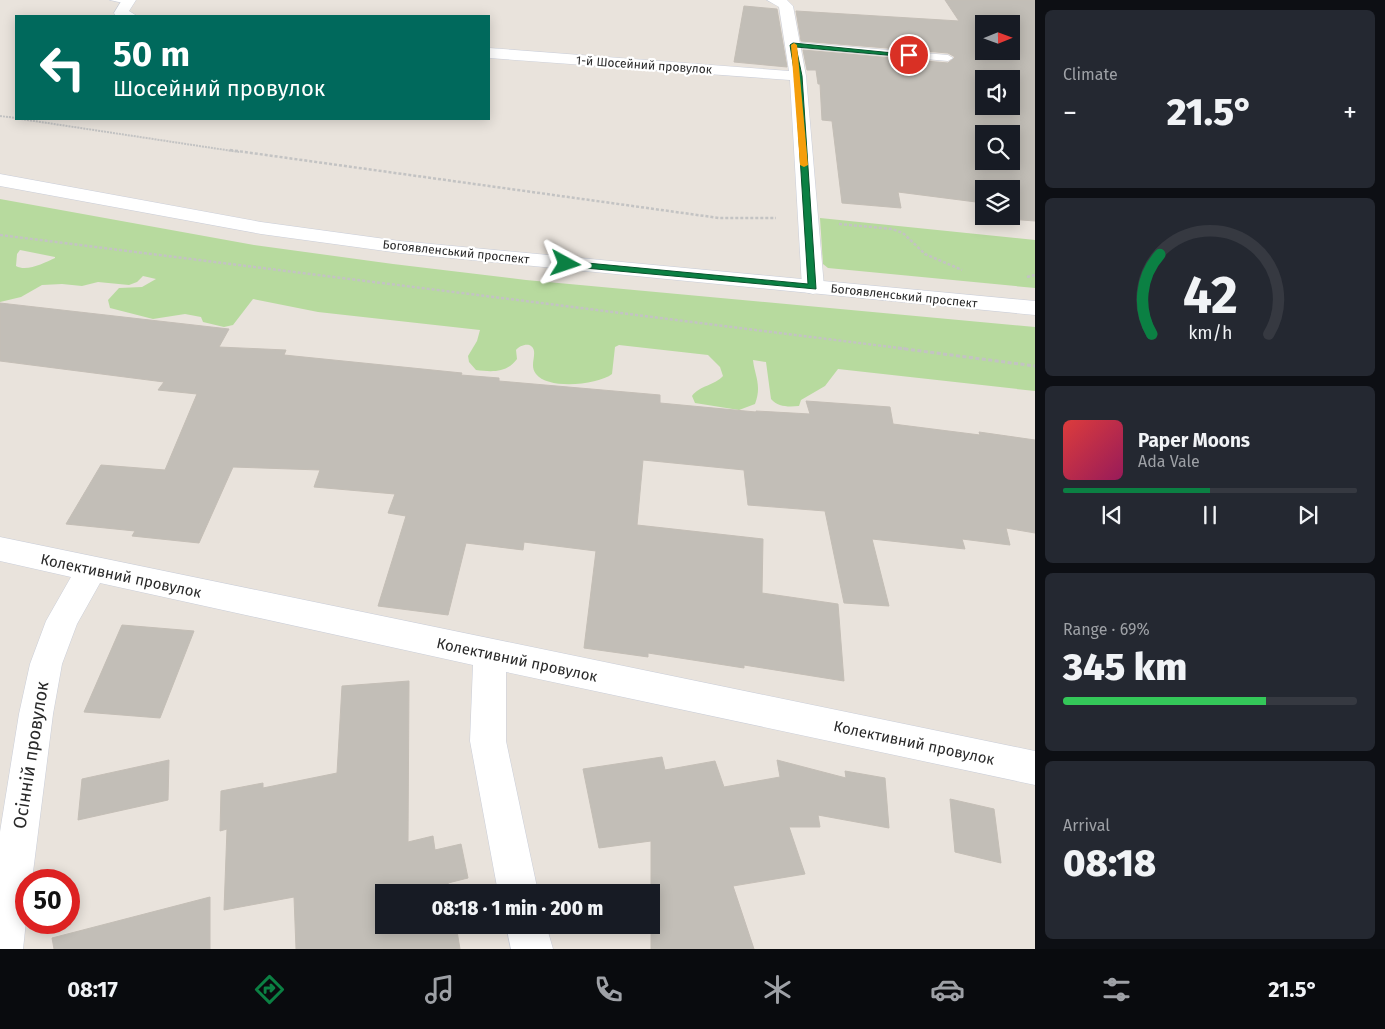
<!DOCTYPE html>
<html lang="en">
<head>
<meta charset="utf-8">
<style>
	body { margin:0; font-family:"Fira Sans",sans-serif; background:#242831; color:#f1f3f6; height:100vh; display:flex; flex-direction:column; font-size:19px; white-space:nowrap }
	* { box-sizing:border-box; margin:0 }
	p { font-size:16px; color:#9ea1a6 }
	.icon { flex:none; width:28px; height:28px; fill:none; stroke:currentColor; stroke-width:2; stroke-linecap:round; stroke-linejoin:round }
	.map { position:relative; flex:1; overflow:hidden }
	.sheet { display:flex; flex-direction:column; gap:10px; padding:10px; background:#0d0f14; width:350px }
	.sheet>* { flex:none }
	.hud { position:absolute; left:15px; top:15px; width:475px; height:105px; border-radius:0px; box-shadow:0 2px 12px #0003; background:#00695c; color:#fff; overflow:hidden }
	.needle { width:32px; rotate:89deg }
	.buttons { position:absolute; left:975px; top:15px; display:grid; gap:10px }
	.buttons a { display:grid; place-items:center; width:45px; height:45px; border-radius:0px; background:#171b24; box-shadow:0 2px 12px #0003; font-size:25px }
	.speed { position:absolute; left:15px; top:869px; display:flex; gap:10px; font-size:25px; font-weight:700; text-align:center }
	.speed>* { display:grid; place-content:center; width:65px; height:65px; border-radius:50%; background:#171b24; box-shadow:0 2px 12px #0003; line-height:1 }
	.speed .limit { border:8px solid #d22; background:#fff; color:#111 }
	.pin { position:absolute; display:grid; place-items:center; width:42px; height:42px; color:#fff; margin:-21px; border:2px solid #fff; border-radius:50%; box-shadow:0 1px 5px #0007 }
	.me { position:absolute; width:55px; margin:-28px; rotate:95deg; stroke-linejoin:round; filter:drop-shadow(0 0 4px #0008) }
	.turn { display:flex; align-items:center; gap:18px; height:105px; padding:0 15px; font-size:22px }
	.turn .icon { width:65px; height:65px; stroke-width:2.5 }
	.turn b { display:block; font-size:35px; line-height:42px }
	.big { font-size:38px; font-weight:800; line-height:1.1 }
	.sheet .tile { flex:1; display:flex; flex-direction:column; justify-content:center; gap:8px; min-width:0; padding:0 18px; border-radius:8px; background:#242831 }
	.sheet .dial { align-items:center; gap:0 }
	.dial svg { height:130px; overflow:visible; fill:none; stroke:#363941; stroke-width:7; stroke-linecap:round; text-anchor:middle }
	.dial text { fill:#f1f3f6; stroke:none }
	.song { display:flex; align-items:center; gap:15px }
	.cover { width:60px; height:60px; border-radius:8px; background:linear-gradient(135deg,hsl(0 70% 55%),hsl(330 70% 35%)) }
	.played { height:5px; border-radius:2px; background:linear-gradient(90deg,#0b8043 50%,#363941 50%) }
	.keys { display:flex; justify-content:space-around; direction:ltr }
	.heat { display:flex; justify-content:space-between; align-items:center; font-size:28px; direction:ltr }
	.charge { height:8px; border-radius:4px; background:linear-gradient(90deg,#34c759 69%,#363941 0) }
	.trip { position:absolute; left:375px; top:884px; width:285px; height:50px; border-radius:0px; background:#171b24; box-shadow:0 2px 12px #0003; font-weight:800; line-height:50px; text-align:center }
	.dock { display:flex; height:80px; justify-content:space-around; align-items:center; background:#090b0e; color:#9ea1a6 }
	.dock .icon { width:35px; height:35px }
	.dock .active { color:#0b8043 }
	.dock b { font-size:22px; color:#f1f3f6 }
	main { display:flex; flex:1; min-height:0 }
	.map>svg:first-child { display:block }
</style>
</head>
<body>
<main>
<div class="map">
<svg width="1035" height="949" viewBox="0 0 1035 949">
	<rect width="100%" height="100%" fill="#e9e3dc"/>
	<g fill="#b7da9e" fill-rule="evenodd">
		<path d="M0,199L254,245L393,264L526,280L1035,327V391L838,369L825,386L801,400L799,406C788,407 778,407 771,399L766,362L753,360C755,377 762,385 755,404L739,410L695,403L692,396C700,385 714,386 723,376L720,367L708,355L619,345L615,347L612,374C598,385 548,390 536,374C530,366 535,359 534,351C532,341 520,345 516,350L517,359C507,373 492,372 476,370L469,362L468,356L477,341L480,330L318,312L253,299L233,325L224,327L203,322L201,317L185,314L153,319L110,308L108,300L119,288L142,287L156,279L143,276L137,282L129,285L98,282L82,286L62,284L42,285L21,297L0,302ZM20,250L55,257V258C44,263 27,272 16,266L17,254Z"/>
		<polygon points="820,218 1035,240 1035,288 828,268 823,264"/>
	</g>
	<g fill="#c2beb7" stroke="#c4beb6" fill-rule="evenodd">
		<path d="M945,0H1035V221L981,217L976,202L898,192L901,208L842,203L832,121L822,120L820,84H818L816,70H807L803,50L948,63L955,57L948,53L801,41L796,11L959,21ZM984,24H1011V51H984ZM984,79H1011V106H984ZM984,134H1011V161H984ZM984,189H1011V216H984Z"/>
		<polygon points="744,6 777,9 787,67 734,62"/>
		<polygon points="0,303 229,329 219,347 286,350 284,355 462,373 461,375 499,378 499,381 660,395 660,403 756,412 756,411 810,414 806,401 890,407 893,424 980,435 979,432 1035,440 1035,533 1006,528 1010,545 962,539 965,549 872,539 889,606 844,603 825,511 748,505 744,470 643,460 637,525 763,539 762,593 838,604 844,681 744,665 744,668 648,653 648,657 584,648 596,551 524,542 523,550 466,543 448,615 378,606 406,516 388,513 395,494 314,487 320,470 233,467 199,543 132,536 135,531 66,524 101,465 165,470 197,394 158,390 164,382 0,361"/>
		<polygon points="122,625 194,631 160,718 84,712"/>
		<polygon points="409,681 408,842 433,836 435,850 461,844 468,878 448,883 450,892 384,892 384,925 456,925 460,949 296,949 294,897 224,910 227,829 220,831 221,791 263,783 263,788 337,773 342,686"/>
		<polygon points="662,757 665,770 715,761 724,787 780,777 777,760 846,778 845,771 885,778 889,828 818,815 820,827 789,827 805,874 733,886 754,949 651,949 651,841 599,848 583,769"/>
		<polygon points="169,760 168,800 78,820 82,779"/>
		<polygon points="950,799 994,809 1001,863 955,852"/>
		<polygon points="210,897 210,949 54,949 52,938"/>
	</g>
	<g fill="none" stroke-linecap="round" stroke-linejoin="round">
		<g stroke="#caced9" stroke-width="1">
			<g id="service">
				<polygon points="110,0 132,0 132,1 128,4"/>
				<polygon points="793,42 948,55 953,58 948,61 790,47 790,43"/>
			</g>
		</g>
		<g stroke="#caced9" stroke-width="1">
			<g id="minor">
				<polygon points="122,0 136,0 129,11 137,16 116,16 114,13"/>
				<polygon points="767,0 787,0 793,6 806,76 824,287 821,292 813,294 805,292 802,287 790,80 489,58 489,48 789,71 779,7"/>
				<polygon points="0,537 1035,751 1035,785 506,672 506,741 538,892 498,892 470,741 473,665 100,583 77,624 62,664 53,714 32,880 26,880 26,921 23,949 0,949 0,832 19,714 30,664 46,621 71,577 0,561"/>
				<polygon points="506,925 546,925 553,949 511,949"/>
			</g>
		</g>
		<g stroke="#caced9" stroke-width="1">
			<polygon id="secondary" points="0,174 261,222 400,241 1035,301 1035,315 400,253 261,234 0,186"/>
		</g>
		<g stroke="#c3c3c3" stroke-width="2" stroke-dasharray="2 1" stroke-linecap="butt">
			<polyline points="0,116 16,118"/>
			<polyline points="21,119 239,152"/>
		</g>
		<g stroke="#c3c3c3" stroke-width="2.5" stroke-dasharray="3 2" stroke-linecap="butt">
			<polyline points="230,150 719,218 776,218"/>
			<polyline points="839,224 892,229 903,233 925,254 962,270"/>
			<polyline points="0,235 907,349"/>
			<polyline points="1027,277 1035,275"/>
		</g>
		<polyline stroke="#c3c3c3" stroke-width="3" stroke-dasharray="4 2.5" stroke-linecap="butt" points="898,348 1035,366"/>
		<use href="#service" fill="#fff" fill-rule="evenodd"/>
		<use href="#minor" fill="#fff" fill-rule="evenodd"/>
		<use href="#secondary" fill="#fff" fill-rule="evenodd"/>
	</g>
	<polygon fill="#0b8043" stroke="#07532c" points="793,43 913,55 909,57 796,47 802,76 816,289 563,266 562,264 566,261 808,284 795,76 790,45"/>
	<polygon fill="#f59e0b" points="794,43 797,45 808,165 804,167 800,165 791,45"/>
	<g text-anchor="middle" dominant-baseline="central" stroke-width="4.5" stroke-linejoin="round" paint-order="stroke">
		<g font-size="12" fill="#292929" stroke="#fff">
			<text transform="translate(644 65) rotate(4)">1-й Шосейний провулок</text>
			<text transform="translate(456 252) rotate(6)">Богоявленський проспект</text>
			<text transform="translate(904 296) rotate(6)">Богоявленський проспект</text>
		</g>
		<g font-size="15" fill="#292929" stroke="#fff">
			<text transform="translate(121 576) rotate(12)">Колективний провулок</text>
			<text transform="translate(517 660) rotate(12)">Колективний провулок</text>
			<text transform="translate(914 743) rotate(12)">Колективний провулок</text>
		</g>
		<g font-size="18" fill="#292929" stroke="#fff">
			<text transform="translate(31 755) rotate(-81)">Осінній провулок</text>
		</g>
	</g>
</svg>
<div class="buttons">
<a><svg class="needle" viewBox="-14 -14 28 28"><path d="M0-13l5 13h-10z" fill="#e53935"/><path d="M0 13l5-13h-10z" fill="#9ea1a6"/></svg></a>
<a><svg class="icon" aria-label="sound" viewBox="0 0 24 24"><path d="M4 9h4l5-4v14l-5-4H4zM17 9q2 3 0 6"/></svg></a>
<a><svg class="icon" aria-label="search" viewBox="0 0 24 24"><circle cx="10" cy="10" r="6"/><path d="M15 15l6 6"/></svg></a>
<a><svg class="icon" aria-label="layers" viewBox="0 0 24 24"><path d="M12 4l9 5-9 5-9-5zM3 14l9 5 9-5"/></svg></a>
</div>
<div class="speed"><div class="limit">50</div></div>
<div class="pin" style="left:909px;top:55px;background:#d93025"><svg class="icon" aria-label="arrive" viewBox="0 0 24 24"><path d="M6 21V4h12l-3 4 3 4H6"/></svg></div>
<svg class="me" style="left:566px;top:264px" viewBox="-20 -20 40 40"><path d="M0-17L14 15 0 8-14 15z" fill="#0b8043" stroke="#fff" stroke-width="4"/></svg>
<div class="trip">08:18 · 1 min · 200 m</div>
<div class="hud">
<div class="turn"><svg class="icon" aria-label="left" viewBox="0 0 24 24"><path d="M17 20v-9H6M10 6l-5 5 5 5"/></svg><div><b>50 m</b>Шосейний провулок</div></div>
</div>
</div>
<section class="sheet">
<div class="tile"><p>Climate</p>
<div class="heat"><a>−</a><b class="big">21.5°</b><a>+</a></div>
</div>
<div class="tile dial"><svg viewBox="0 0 100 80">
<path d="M14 69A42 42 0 1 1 86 69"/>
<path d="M14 69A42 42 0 0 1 19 20" stroke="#0b8043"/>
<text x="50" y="56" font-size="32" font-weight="700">42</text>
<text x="50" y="72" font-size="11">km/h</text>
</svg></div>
<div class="tile">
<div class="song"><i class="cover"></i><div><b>Paper Moons</b><p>Ada Vale</p></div></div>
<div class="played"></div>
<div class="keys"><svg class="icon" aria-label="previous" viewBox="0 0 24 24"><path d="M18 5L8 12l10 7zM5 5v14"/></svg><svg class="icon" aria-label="pause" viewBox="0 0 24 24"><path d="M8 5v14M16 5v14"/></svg><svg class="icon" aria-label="next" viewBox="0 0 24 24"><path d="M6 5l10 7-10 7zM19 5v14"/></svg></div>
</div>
<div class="tile"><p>Range · 69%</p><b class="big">345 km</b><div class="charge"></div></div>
<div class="tile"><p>Arrival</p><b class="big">08:18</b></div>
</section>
</main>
<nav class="dock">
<b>08:17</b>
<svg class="icon active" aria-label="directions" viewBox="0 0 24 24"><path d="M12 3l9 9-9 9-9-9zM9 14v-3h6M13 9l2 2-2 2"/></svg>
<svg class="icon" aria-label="music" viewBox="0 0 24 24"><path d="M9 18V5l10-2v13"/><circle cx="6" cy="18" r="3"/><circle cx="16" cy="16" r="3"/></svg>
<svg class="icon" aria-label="phone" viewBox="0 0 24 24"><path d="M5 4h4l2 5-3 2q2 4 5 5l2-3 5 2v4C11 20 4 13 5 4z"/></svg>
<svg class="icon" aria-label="climate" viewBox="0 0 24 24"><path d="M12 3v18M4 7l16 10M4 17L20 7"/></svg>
<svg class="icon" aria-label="car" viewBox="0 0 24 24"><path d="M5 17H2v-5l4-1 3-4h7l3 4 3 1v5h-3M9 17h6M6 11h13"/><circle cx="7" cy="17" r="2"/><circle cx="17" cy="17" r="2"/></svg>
<svg class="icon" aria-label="filters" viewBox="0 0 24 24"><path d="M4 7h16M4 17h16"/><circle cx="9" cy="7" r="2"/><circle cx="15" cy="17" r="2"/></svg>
<b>21.5°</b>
</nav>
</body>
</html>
